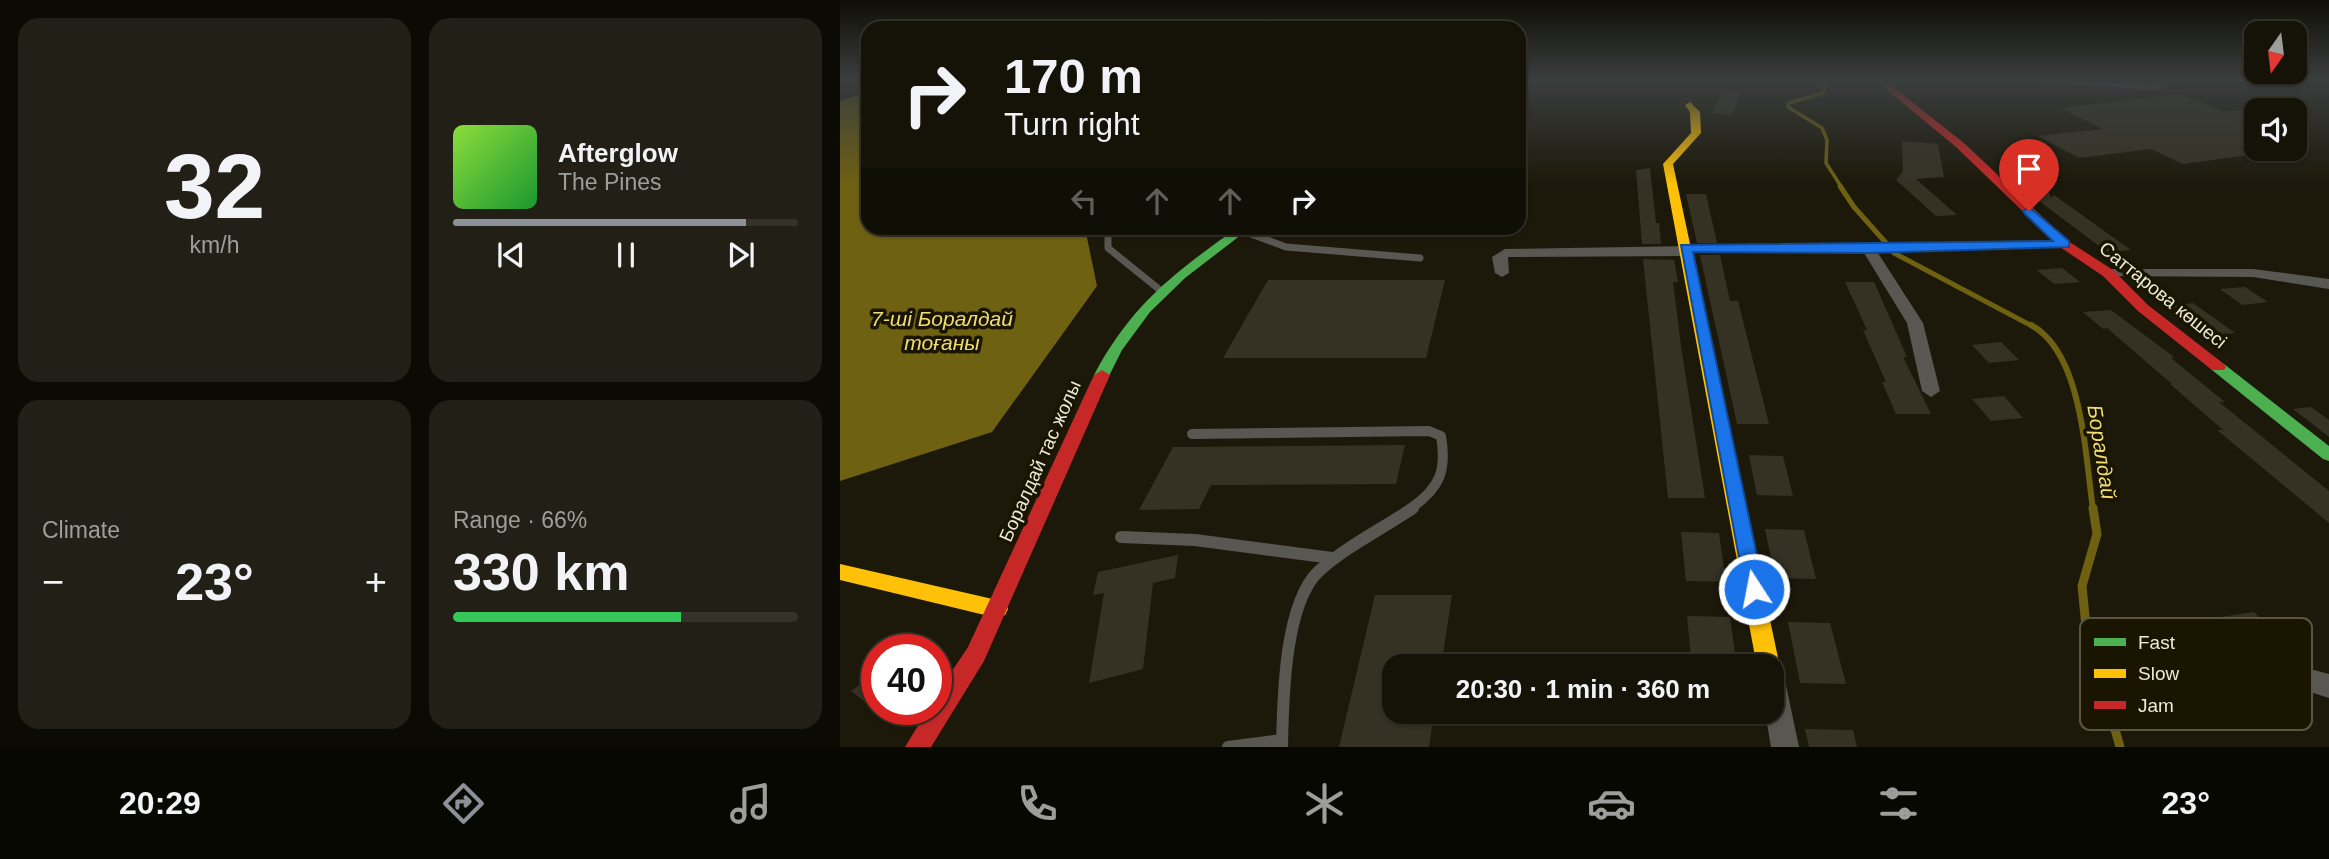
<!DOCTYPE html>
<html lang="en">
<head>
<meta charset="utf-8">
<style>
	body { margin:0; font-family:Arial,sans-serif; background:#222016; color:#f1f3f6; height:100vh; display:flex; flex-direction:column; font-size:26px; white-space:nowrap }
	* { box-sizing:border-box; margin:0 }
	p { font-size:23px; color:#9d9e9c }
	.icon { flex:none; width:38px; height:38px; fill:none; stroke:currentColor; stroke-width:2; stroke-linecap:round; stroke-linejoin:round }
	.map { position:relative; flex:1; overflow:hidden }
	.details { display:flex; flex-direction:column; gap:18px; padding:18px; background:#0c0a04; width:840px }
	.details>* { flex:none }
	.banner { position:absolute; left:21px; top:21px; width:665px; height:214px; border-radius:21px; box-shadow:0 2px 5px #0004,0 0 0 2px #343229; background:#151308; color:#f1f3f6; overflow:hidden }
	.needle { width:46px; rotate:194deg }
	.controls { position:absolute; left:1404px; top:21px; display:grid; gap:14px }
	.controls a { display:grid; place-items:center; width:63px; height:63px; border-radius:14px; background:#151308; box-shadow:0 2px 5px #0004,0 0 0 2px #343229; font-size:35px }
	.speed { position:absolute; left:21px; top:634px; display:flex; gap:14px; font-size:35px; font-weight:700; text-align:center }
	.speed>* { display:grid; place-content:center; width:91px; height:91px; border-radius:50%; background:#151308; box-shadow:0 2px 5px #0004,0 0 0 2px #343229; line-height:1 }
	.speed .limit { border:10px solid #d22; background:#fff; color:#111 }
	.pin { position:absolute; display:grid; place-items:center; width:60px; height:60px; color:#fff; margin:-72px -30px; border-radius:50% 50% 50% 0; rotate:-45deg; box-shadow:0 0 7px #0007 }
	.pin .icon { rotate:45deg }
	.me { position:absolute; width:77px; margin:-38px; rotate:349deg; stroke-linejoin:round; filter:drop-shadow(0 0 5px #0008) }
	.turn { display:flex; align-items:center; gap:24px; height:147px; padding:0 28px; font-size:32px }
	.turn .icon { width:91px; height:91px; stroke-width:2.5 }
	.turn b { display:block; font-size:49px; line-height:60px }
	.lanes { display:flex; align-items:center; height:66px; padding:0 28px; background:#0003; justify-content:center; gap:35px; direction:ltr }
	.lanes .off { opacity:.35 }
	.big { font-size:52px; font-weight:700; line-height:1.1 }
	.details .card { flex:1; display:flex; flex-direction:column; justify-content:center; gap:10px; min-width:0; padding:0 24px; border-radius:21px; background:#222016 }
	.details .dial { align-items:center; gap:0 }
	.dial b { font-size:91px; line-height:1 }
	.song { display:flex; align-items:center; gap:21px }
	.cover { width:84px; height:84px; border-radius:10px; background:linear-gradient(135deg,hsl(90 70% 55%),hsl(130 70% 35%)) }
	.played { height:7px; border-radius:4px; background:linear-gradient(90deg,#8c9099 85%,#343229 85%) }
	.keys { display:flex; justify-content:space-around; direction:ltr }
	.heat { display:flex; justify-content:space-between; align-items:center; font-size:38px; direction:ltr }
	.charge { height:10px; border-radius:5px; background:linear-gradient(90deg,#34c759 66%,#343229 0) }
	.details .tiles { flex:1; display:grid; gap:18px; grid-template-columns:repeat(2,1fr) }
	.trip { position:absolute; left:542px; top:654px; width:402px; height:70px; border-radius:21px; background:#151308; box-shadow:0 2px 5px #0004,0 0 0 2px #343229; font-weight:700; line-height:70px; text-align:center }
	.menu { display:flex; height:112px; justify-content:space-around; align-items:center; background:#080803; color:#9d9e9c }
	.menu .icon { width:49px; height:49px }
	.menu .on { color:#8c9099 }
	.menu b { font-size:32px; color:#f1f3f6 }
	main { display:flex; flex:1; min-height:0 }
	.map>svg:first-child { display:block }
</style>
</head>
<body>
<main>
<section class="details">
<div class="tiles">
<div class="card dial"><b>32</b><p>km/h</p></div>
<div class="card">
<div class="song"><i class="cover"></i><div><b>Afterglow</b><p>The Pines</p></div></div>
<div class="played"></div>
<div class="keys"><svg class="icon" aria-label="previous" viewBox="0 0 24 24"><path d="M18 5L8 12l10 7zM5 5v14"/></svg><svg class="icon" aria-label="pause" viewBox="0 0 24 24"><path d="M8 5v14M16 5v14"/></svg><svg class="icon" aria-label="next" viewBox="0 0 24 24"><path d="M6 5l10 7-10 7zM19 5v14"/></svg></div>
</div>
<div class="card"><p>Climate</p>
<div class="heat"><a>−</a><b class="big">23°</b><a>+</a></div>
</div>
<div class="card"><p>Range · 66%</p><b class="big">330 km</b><div class="charge"></div></div>
</div>
</section>
<div class="map">
<svg width="1489" height="747" viewBox="0 0 1489 747">
	<rect width="100%" height="100%" fill="#1c190a"/>
	<polygon fill="#6e6112" points="28,91 28,228 245,228 257,286 152,432 0,481 0,101"/>
	<g fill="none" stroke-linecap="round" stroke-linejoin="round">
		<polyline stroke="#6e6112" stroke-width="3.5" points="986,80 983,93 949,103 948,107 982,128 987,140 986,163 1002,188"/>
		<g stroke="#6e6112" stroke-width="5">
			<polyline points="1000,186 1014,207 1047,244"/>
			<polyline points="1054,253 1194,327"/>
		</g>
		<path stroke="#6e6112" stroke-width="6" d="M1191,325C1243,353 1245,457 1253,509"/>
		<polyline stroke="#6e6112" stroke-width="9" points="1253,508 1257,534 1242,586 1248,647 1259,699 1272,719 1280,747"/>
	</g>
	<g fill="#353224">
		<polygon points="882,89 901,91 892,115 873,113"/>
		<polygon points="1340,94 1384,112 1416,108 1416,154 1343,164 1311,149 1239,158 1198,136 1263,129 1220,108"/>
		<polygon points="1062,141 1098,144 1104,177 1076,179 1117,215 1096,216 1056,180 1063,171"/>
		<polygon points="810,168 816,223 819,223 821,244 802,244 796,170"/>
		<polygon points="1189,182 1206,183 1211,198 1214,195 1291,250 1267,252 1195,198"/>
		<polygon points="846,194 866,194 877,243 857,243"/>
		<polygon points="860,255 880,255 890,301 898,301 929,424 897,424"/>
		<polygon points="803,259 834,260 838,282 833,282 841,346 865,498 828,498"/>
		<polygon points="1222,268 1240,282 1214,284 1197,270"/>
		<polygon points="428,280 605,280 586,358 383,358"/>
		<polygon points="1005,282 1034,282 1067,357 1063,357 1091,414 1056,414 1042,382 1046,382 1023,330 1027,330"/>
		<polygon points="1405,287 1428,302 1402,305 1380,289"/>
		<polygon points="1353,303 1395,333 1372,336 1330,306"/>
		<polygon points="1271,310 1334,357 1331,358 1385,402 1379,402 1489,491 1489,523 1377,430 1383,430 1330,384 1332,384 1267,328 1263,329 1243,312"/>
		<polygon points="1161,342 1179,360 1149,363 1132,345"/>
		<polygon points="1164,396 1183,418 1151,421 1132,399"/>
		<polygon points="1471,407 1489,420 1489,437 1453,409"/>
		<polygon points="565,445 556,484 371,485 359,509 299,510 333,447"/>
		<polygon points="909,455 943,456 953,496 917,495"/>
		<polygon points="925,529 964,530 976,579 935,578"/>
		<polygon points="841,532 879,533 886,582 846,581"/>
		<polygon points="338,555 335,578 313,583 303,669 249,683 264,593 253,595 258,572"/>
		<polygon points="535,595 612,595 601,667 555,667 555,712 594,712 589,747 499,747"/>
		<polygon points="1414,612 1451,651 1409,658 1374,618"/>
		<polygon points="847,616 890,617 897,667 852,667"/>
		<polygon points="948,622 990,623 1006,684 960,683"/>
		<polygon points="37,672 37,711 11,691"/>
		<polygon points="965,729 1013,730 1017,747 969,747"/>
	</g>
	<g fill="none" stroke-linecap="round" stroke-linejoin="round">
		<g stroke="#585751" stroke-width="7">
			<polyline points="275,228 268,235 268,248 320,290"/>
			<polyline points="400,230 446,247 580,258"/>
		</g>
		<path stroke="#585751" stroke-width="10" d="M352,434L589,431L601,436C607,471 600,488 570,509"/>
		<g stroke="#585751" stroke-width="12">
			<polyline points="281,537 355,540 492,558"/>
			<polyline points="388,747 442,740"/>
			<path d="M442,747C443,701 444,603 479,571C507,546 542,529 573,508"/>
		</g>
		<g fill="#585751" fill-rule="evenodd">
			<polygon points="1201,80 1317,84 1322,87 1317,90 1206,83"/>
			<polygon points="1224,240 1229,241 1229,247 1038,253 1083,323 1100,391 1091,397 1082,391 1067,323 1024,253 853,252 846,256 668,257 669,273 662,277 655,273 652,257 665,249"/>
			<polygon points="1268,269 1413,269 1489,279 1489,289 1413,277 1263,276 1263,270"/>
			<polygon points="1470,669 1489,674 1489,698 1461,689 1457,681 1461,673"/>
			<polygon points="933,673 942,677 946,685 959,747 931,747 925,712 933,712"/>
		</g>
		<g fill="#4caf50" fill-rule="evenodd">
			<path d="M397,228H410L345,278L310,312L282,350L268,378H256L254,375C291,305 334,273 397,228Z"/>
			<polygon points="1378,362 1384,364 1489,446 1489,461 1483,459 1372,370 1370,367"/>
		</g>
		<g fill="#ffc107" fill-rule="evenodd">
			<polygon points="850,102 860,112 861,133 833,164 940,667 937,674 933,676 933,667 917,667 823,164 851,133 850,112 845,105"/>
			<polygon points="0,564 157,600 165,603 168,609 165,615 157,618 0,580"/>
		</g>
		<g fill="#c62828" fill-rule="evenodd">
			<polygon points="1035,80 1044,80 1124,143 1228,241 1273,270 1308,305 1384,364 1386,367 1384,370 1372,370 1298,311 1263,276 1220,247 1116,147"/>
			<polygon points="262,370 270,375 144,661 91,747 65,747 88,709 96,709 96,695 128,647 254,375"/>
		</g>
	</g>
	<linearGradient id="sky" x2="0" y2="1"><stop stop-color="#0f0e06"/><stop offset="0.43" stop-color="#3a3e3e"/><stop offset="1" stop-color="#3a3e3e" stop-opacity="0"/></linearGradient>
	<rect width="1489" height="185" fill="url(#sky)"/>
	<polygon fill="#1a73e8" stroke="#114b97" stroke-width="2" points="1189,207 1229,241 1229,247 1028,253 853,252 924,589 921,595 914,598 906,595 841,245 1213,241 1185,214 1183,211"/>
	<g text-anchor="middle" dominant-baseline="central" stroke-width="7" stroke-linejoin="round" paint-order="stroke">
		<g font-size="19" fill="#ecead9" stroke="#1a1500">
			<text transform="translate(1323 295) rotate(39)">Саттарова көшесі</text>
			<text transform="translate(200 461) rotate(-66)">Боралдай тас жолы</text>
		</g>
		<g font-size="21" font-style="italic" fill="#f1de72" stroke="#1a1500">
			<text x="102" y="318">7-ші Боралдай<tspan x="102" dy="24">тоғаны</tspan></text>
			<text transform="translate(1262 452) rotate(81)">Боралдай</text>
		</g>
	</g>
	<rect x="1240" y="618" width="232" height="112" rx="10" fill="#1a1500" stroke="#595541" stroke-width="2"/>
	<rect x="1254" y="638" width="32" height="8" fill="#4caf50"/>
	<rect x="1254" y="669" width="32" height="9" fill="#ffc107"/>
	<rect x="1254" y="701" width="32" height="8" fill="#c62828"/>
	<g font-size="19" fill="#ecead9">
		<text x="1298" y="649">Fast</text>
		<text x="1298" y="680">Slow</text>
		<text x="1298" y="712">Jam</text>
	</g>
</svg>
<div class="controls">
<a><svg class="needle" viewBox="-14 -14 28 28"><path d="M0-13l5 13h-10z" fill="#e53935"/><path d="M0 13l5-13h-10z" fill="#9d9e9c"/></svg></a>
<a><svg class="icon" aria-label="sound" viewBox="0 0 24 24"><path d="M4 9h4l5-4v14l-5-4H4zM17 9q2 3 0 6"/></svg></a>
</div>
<div class="speed"><div class="limit">40</div></div>
<div class="pin" style="left:1189px;top:211px;background:#d93025"><svg class="icon" aria-label="arrive" viewBox="0 0 24 24"><path d="M6 21V4h12l-3 4 3 4H6"/></svg></div>
<svg class="me" style="left:914px;top:589px" viewBox="-20 -20 40 40"><circle r="17" fill="#1a73e8" stroke="#fff" stroke-width="3"/><path d="M0-11L8 9 0 5-8 9z" fill="#fff"/></svg>
<div class="trip">20:30 · 1 min · 360 m</div>
<div class="banner">
<div class="turn"><svg class="icon" aria-label="right" viewBox="0 0 24 24"><path d="M7 20v-9h11M14 6l5 5-5 5"/></svg><div><b>170 m</b>Turn right</div></div>
<div class="lanes"><svg class="icon off" aria-label="left" viewBox="0 0 24 24"><path d="M17 20v-9H6M10 6l-5 5 5 5"/></svg><svg class="icon off" aria-label="ahead" viewBox="0 0 24 24"><path d="M12 20V5M6 11l6-6 6 6"/></svg><svg class="icon off" aria-label="ahead" viewBox="0 0 24 24"><path d="M12 20V5M6 11l6-6 6 6"/></svg><svg class="icon" aria-label="right" viewBox="0 0 24 24"><path d="M7 20v-9h11M14 6l5 5-5 5"/></svg></div>
</div>
</div>
</main>
<nav class="menu">
<b>20:29</b>
<svg class="icon on" aria-label="directions" viewBox="0 0 24 24"><path d="M12 3l9 9-9 9-9-9zM9 14v-3h6M13 9l2 2-2 2"/></svg>
<svg class="icon" aria-label="music" viewBox="0 0 24 24"><path d="M9 18V5l10-2v13"/><circle cx="6" cy="18" r="3"/><circle cx="16" cy="16" r="3"/></svg>
<svg class="icon" aria-label="phone" viewBox="0 0 24 24"><path d="M5 4h4l2 5-3 2q2 4 5 5l2-3 5 2v4C11 20 4 13 5 4z"/></svg>
<svg class="icon" aria-label="climate" viewBox="0 0 24 24"><path d="M12 3v18M4 7l16 10M4 17L20 7"/></svg>
<svg class="icon" aria-label="car" viewBox="0 0 24 24"><path d="M5 17H2v-5l4-1 3-4h7l3 4 3 1v5h-3M9 17h6M6 11h13"/><circle cx="7" cy="17" r="2"/><circle cx="17" cy="17" r="2"/></svg>
<svg class="icon" aria-label="filters" viewBox="0 0 24 24"><path d="M4 7h16M4 17h16"/><circle cx="9" cy="7" r="2"/><circle cx="15" cy="17" r="2"/></svg>
<b>23°</b>
</nav>
</body>
</html>
